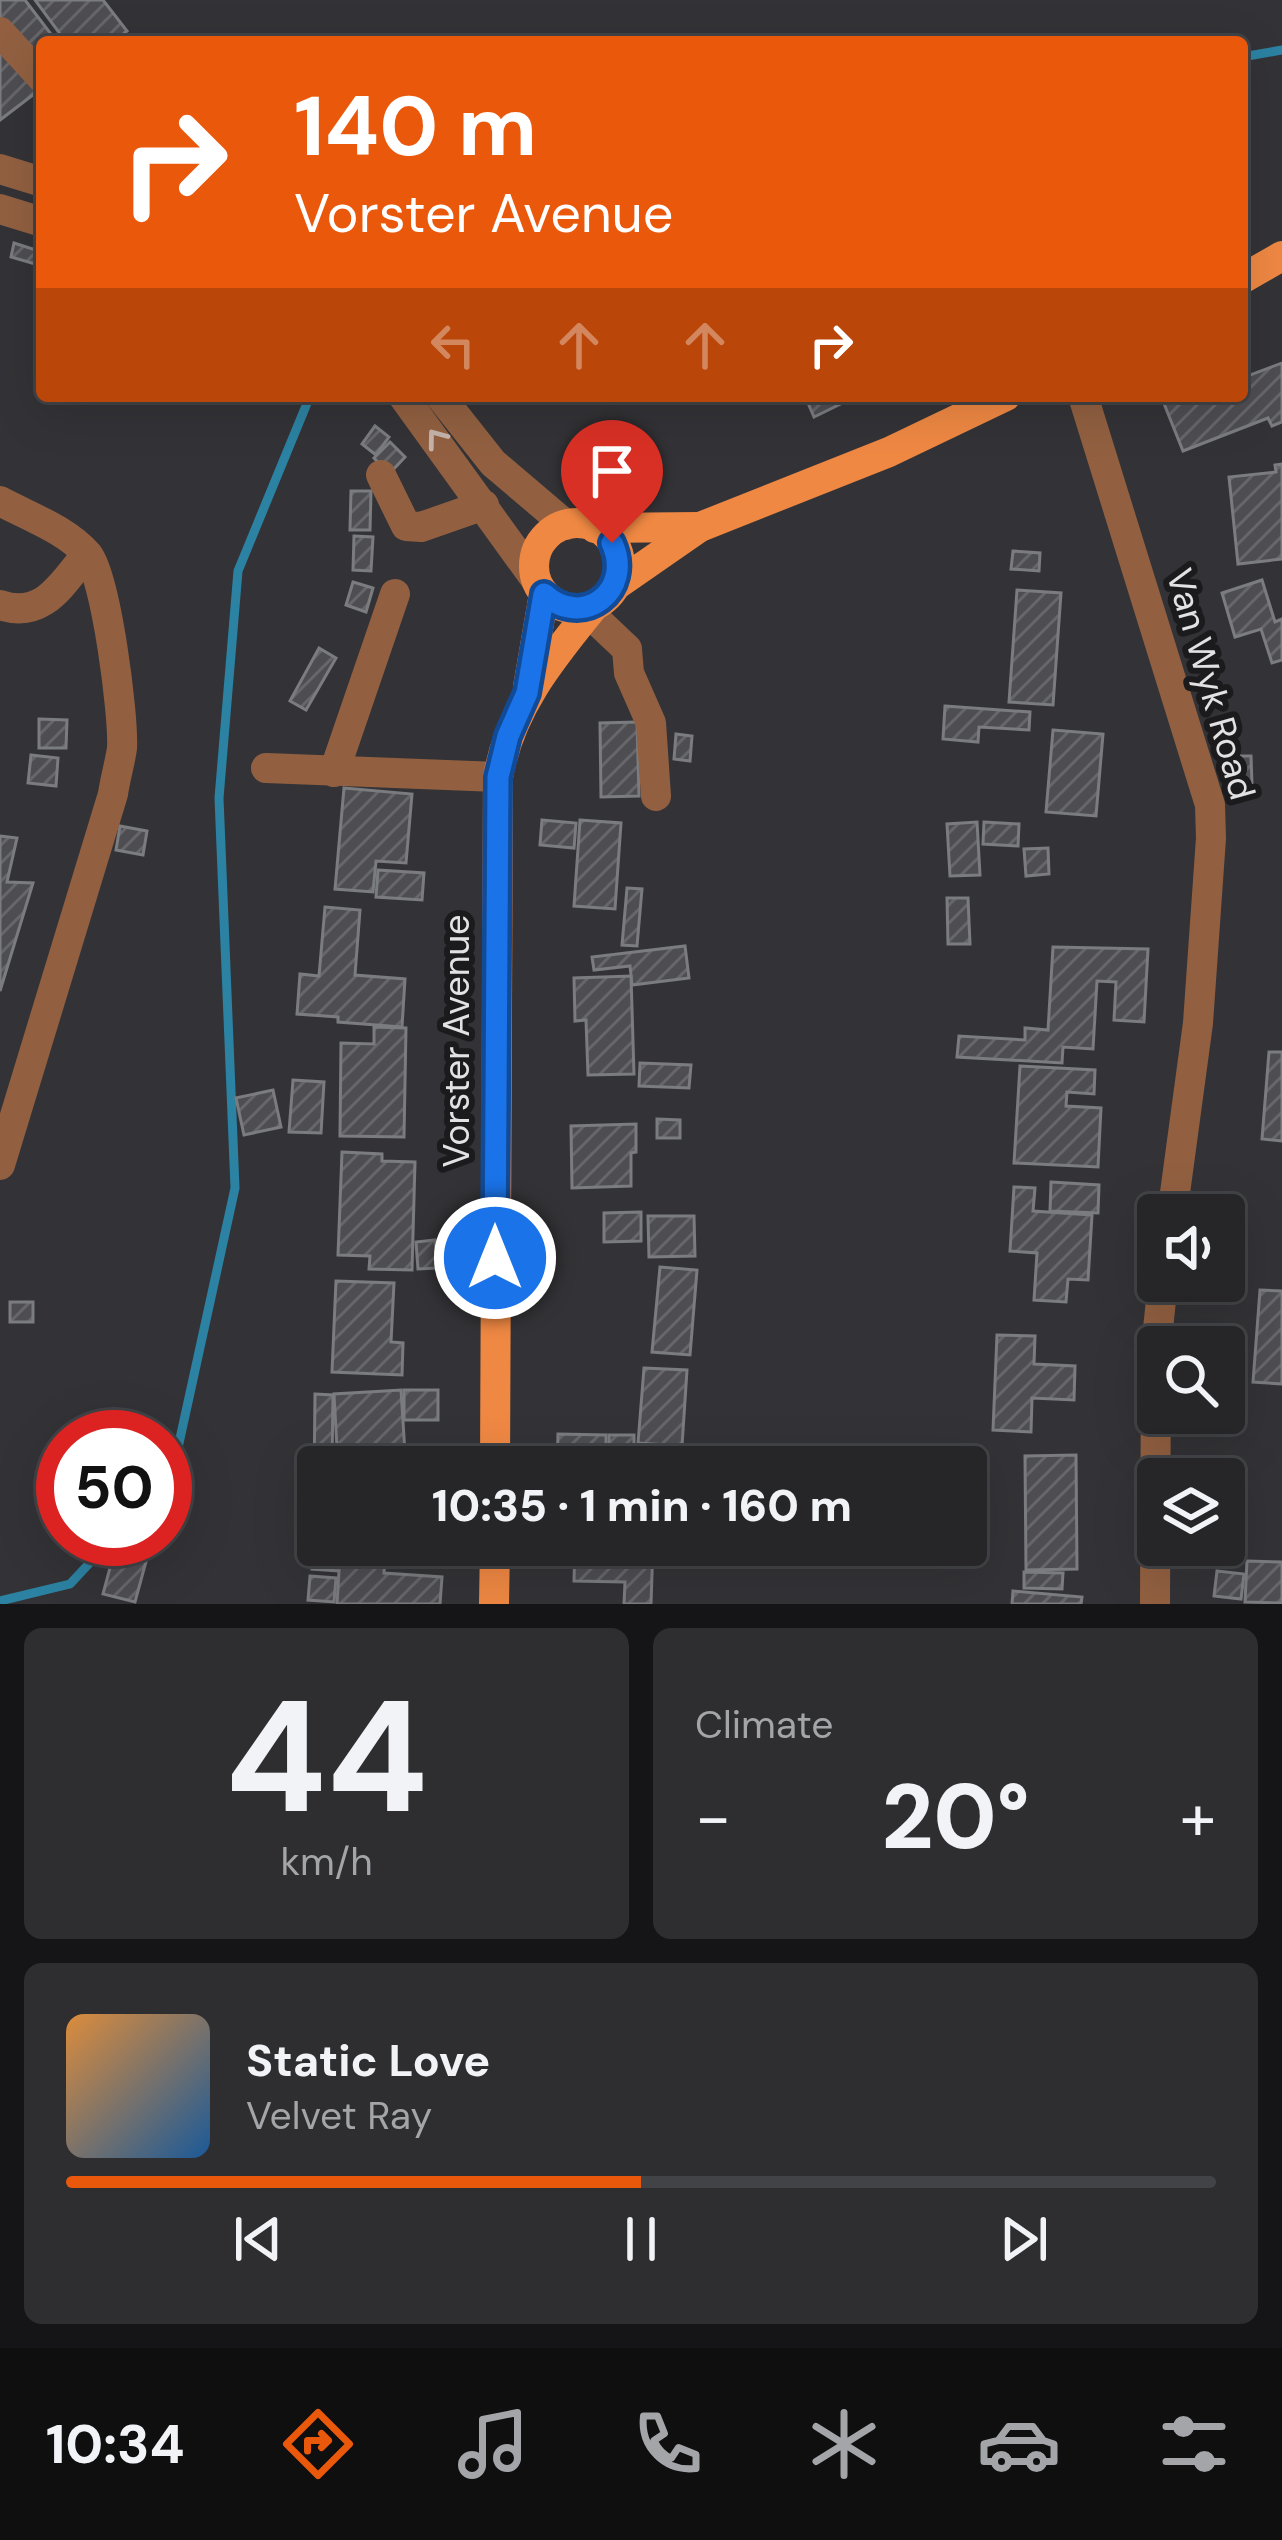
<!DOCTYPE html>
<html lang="en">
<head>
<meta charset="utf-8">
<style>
	body { margin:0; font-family:"DM Sans",sans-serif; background:#2e2e31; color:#f1f3f6; height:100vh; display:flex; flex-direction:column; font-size:45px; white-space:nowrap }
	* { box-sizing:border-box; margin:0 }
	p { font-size:39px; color:#a4a5a8 }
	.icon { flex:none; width:66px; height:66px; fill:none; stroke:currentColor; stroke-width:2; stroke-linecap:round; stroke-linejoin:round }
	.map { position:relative; height:1604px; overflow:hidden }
	.details { display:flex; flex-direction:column; gap:24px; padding:24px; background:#151517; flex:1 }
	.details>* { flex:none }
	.hud { position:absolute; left:36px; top:36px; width:1212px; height:366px; border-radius:12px; box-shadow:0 12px 48px #0002,0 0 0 3px #424346; background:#ea580c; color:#fff; overflow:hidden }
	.tools { position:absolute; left:1137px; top:1194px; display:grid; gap:24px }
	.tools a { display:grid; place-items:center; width:108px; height:108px; border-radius:12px; background:#262629; box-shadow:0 12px 48px #0002,0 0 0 3px #424346; font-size:60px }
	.speed { position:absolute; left:36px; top:1410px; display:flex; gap:24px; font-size:60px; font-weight:700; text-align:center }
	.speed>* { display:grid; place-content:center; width:156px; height:156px; border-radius:50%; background:#262629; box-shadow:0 12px 48px #0002,0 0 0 3px #424346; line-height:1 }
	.speed .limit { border:18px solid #d22; background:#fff; color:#111 }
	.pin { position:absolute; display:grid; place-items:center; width:102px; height:102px; color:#fff; margin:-123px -51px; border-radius:50% 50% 50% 0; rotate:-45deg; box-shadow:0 0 12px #0007 }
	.pin .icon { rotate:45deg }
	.me { position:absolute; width:132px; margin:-66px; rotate:0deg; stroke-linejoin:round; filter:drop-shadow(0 0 9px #0008) }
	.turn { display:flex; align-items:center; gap:42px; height:252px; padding:0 60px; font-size:54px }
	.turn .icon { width:156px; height:156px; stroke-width:2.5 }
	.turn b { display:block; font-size:84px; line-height:102px }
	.lanes { display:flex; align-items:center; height:114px; padding:0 60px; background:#0003; justify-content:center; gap:60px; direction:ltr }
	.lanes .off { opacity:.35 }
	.big { font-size:90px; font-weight:800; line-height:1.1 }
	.details .tile { flex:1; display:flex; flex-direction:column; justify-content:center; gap:18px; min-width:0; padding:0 42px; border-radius:18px; background:#2e2e31 }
	.details .dial { align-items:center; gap:0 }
	.dial b { font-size:156px; line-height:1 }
	.song { display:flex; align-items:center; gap:36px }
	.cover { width:144px; height:144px; border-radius:18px; background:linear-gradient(135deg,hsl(30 70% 55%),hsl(210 70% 35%)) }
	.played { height:12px; border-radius:6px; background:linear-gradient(90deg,#ea580c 50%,#424346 50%) }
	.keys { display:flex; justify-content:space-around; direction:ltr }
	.heat { display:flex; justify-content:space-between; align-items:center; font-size:66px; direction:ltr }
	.details .tiles { flex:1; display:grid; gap:24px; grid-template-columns:1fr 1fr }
	.tile:last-child { grid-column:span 2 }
	.trip { position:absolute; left:297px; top:1446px; width:690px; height:120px; border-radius:12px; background:#262629; box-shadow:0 12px 48px #0002,0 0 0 3px #424346; font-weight:800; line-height:120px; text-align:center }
	.tab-bar { display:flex; height:192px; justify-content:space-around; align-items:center; background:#0f0f10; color:#a4a5a8 }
	.tab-bar .icon { width:84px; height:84px }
	.tab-bar .active { color:#ea580c }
	.tab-bar b { font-size:54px; color:#f1f3f6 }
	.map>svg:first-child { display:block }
</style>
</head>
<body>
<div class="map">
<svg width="1282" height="1604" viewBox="0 0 1282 1604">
	<defs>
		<pattern id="building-hatch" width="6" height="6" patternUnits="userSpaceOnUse" patternTransform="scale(3)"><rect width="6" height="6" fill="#4e4e52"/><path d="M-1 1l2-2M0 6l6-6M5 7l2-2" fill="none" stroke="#67676b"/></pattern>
	</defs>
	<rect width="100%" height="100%" fill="#333337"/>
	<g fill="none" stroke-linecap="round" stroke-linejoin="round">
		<g stroke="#2c82a2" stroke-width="9">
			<polyline points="1242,57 1282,50"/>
			<polyline points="165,1483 172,1475 235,1188 219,798 238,571 310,396"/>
			<polyline points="0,1601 70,1584 112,1539"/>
		</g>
	</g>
	<g fill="url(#building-hatch)" stroke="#7b7c80" stroke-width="3">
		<polygon points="0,0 25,0 57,42 42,42 42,88 0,120"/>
		<polygon points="35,0 103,0 127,31 113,42 66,42"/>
		<polygon points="14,243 42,252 39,265 11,257"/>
		<polygon points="1282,363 1282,422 1272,426 1268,418 1183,451 1161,396 1242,396 1242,378"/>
		<polygon points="805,396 857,396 814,417"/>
		<polygon points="375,426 389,437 376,455 362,444"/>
		<polygon points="390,442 405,457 389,474 374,458"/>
		<polygon points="1282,464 1282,559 1238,564 1229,477 1276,472 1275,465"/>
		<polygon points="351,491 371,491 370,530 350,530"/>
		<polygon points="354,536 373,537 371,571 353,570"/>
		<polygon points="1013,551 1040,553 1039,571 1011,569"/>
		<polygon points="1262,580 1275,622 1282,619 1282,660 1272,663 1261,629 1235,637 1222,593"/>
		<polygon points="353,582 373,588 366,612 346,605"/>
		<polygon points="1017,590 1061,593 1053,705 1009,702"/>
		<polygon points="319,648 336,658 306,710 290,701"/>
		<polygon points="945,706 1030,712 1029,730 979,727 978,742 943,739"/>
		<polygon points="39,719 67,720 66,748 39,748"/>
		<polygon points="637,722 639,796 601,797 600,723"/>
		<polygon points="1053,730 1103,734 1096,816 1046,812"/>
		<polygon points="676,734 692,736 690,761 674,759"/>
		<polygon points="31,755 58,758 56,786 28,783"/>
		<polygon points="1235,756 1251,756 1252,784 1237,785"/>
		<polygon points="344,788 412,794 406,863 376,861 373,892 335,889"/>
		<polygon points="542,820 576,823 574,848 540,845"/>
		<polygon points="580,820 621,823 615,909 574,906"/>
		<polygon points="977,822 980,875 950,876 947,824"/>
		<polygon points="984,822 1019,824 1018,846 983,844"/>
		<polygon points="120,826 147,831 143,855 116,850"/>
		<polygon points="0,836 17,838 7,882 33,883 0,991"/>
		<polygon points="1048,848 1049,874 1026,876 1024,849"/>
		<polygon points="378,870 424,873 422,900 376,897"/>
		<polygon points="627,888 642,889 637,946 622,945"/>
		<polygon points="947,898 968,898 970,944 948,944"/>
		<polygon points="325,907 360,910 355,975 405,979 402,1027 338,1022 338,1017 297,1014 300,974 319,976"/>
		<polygon points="685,946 689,978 632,985 630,966 594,970 592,957"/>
		<polygon points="1053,947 1148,949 1144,1022 1114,1020 1116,982 1097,981 1093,1049 1063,1047 1062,1063 957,1057 959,1036 1025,1040 1025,1028 1048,1030"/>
		<polygon points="631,976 634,1074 588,1075 586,1020 575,1021 574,978"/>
		<polygon points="374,1027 406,1028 404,1137 340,1136 341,1043 374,1044"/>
		<polygon points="1269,1052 1282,1052 1282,1141 1262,1139"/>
		<polygon points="640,1063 691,1065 689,1088 639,1086"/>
		<polygon points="1020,1066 1095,1070 1094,1094 1067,1092 1066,1106 1101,1108 1098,1167 1014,1163"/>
		<polygon points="293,1080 324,1082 321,1133 289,1132"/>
		<polygon points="273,1090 281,1127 244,1135 236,1098"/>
		<polygon points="657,1119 680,1120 680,1138 657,1138"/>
		<polygon points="636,1124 636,1152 631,1153 631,1186 572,1188 571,1126"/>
		<polygon points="342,1152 382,1154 382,1161 415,1162 412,1270 369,1269 370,1256 338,1255"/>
		<polygon points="1051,1182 1099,1185 1098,1213 1050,1211"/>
		<polygon points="1014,1187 1035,1188 1033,1211 1092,1215 1088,1280 1068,1279 1066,1302 1034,1300 1037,1253 1010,1251"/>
		<polygon points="641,1212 641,1241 604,1242 604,1213"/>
		<polygon points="648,1216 694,1216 695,1256 649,1257"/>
		<polygon points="435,1240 437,1268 418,1269 416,1242"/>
		<polygon points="660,1267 697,1270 690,1355 652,1352"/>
		<polygon points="336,1281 394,1283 391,1342 403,1343 402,1375 332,1372"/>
		<polygon points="1260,1290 1282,1291 1282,1384 1253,1382"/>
		<rect x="10" y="1302" width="23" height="20"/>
		<polygon points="997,1335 1035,1336 1034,1364 1075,1366 1074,1400 1032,1398 1031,1432 993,1430"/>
		<polygon points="644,1368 687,1370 682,1446 638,1443"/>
		<polygon points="401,1390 405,1453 387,1454 388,1467 338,1467 334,1394"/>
		<rect x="404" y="1390" width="34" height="30"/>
		<polygon points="315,1394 333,1395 332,1467 318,1467 318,1485 314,1485"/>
		<polygon points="558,1434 606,1435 606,1467 557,1467"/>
		<rect x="609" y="1435" width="25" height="32"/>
		<polygon points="1076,1455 1077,1569 1026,1570 1025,1456"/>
		<polygon points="317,1504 318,1545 386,1545 384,1573 442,1577 440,1604 337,1604 339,1571 312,1569"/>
		<polygon points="575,1545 653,1545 651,1604 624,1604 625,1582 574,1581"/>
		<polygon points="115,1549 147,1558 135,1602 103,1594"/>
		<polygon points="1247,1561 1282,1562 1282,1603 1245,1602"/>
		<polygon points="1217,1571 1244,1574 1241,1599 1214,1596"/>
		<polygon points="1024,1572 1063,1573 1062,1589 1024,1588"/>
		<polygon points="310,1576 336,1578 334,1602 308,1600"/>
		<polygon points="1013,1591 1082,1597 1081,1604 1012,1604"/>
	</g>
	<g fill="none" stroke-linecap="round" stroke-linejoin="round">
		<g stroke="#926041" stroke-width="30">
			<polyline points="0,32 42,78"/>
			<polyline points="0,169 42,182"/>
			<polyline points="0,209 42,222"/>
			<polyline points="403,396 536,580"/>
			<polyline points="440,396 493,463 566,525"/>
			<polyline points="1083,396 1210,805 1211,838 1198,1023 1172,1215"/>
			<polyline points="381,475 406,526 421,527 484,505"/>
			<path d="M0,501C28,516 67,530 88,555C106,577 124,716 122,748C120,763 115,779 113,794L0,1165"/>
			<path d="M0,605C44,620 62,583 87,554"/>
			<polyline points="589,613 627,649 629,673 651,723 656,796"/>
			<polyline points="266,768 498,777"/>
			<polyline points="334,772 395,594"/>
			<polyline points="1155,1604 1156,1348 1163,1281"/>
		</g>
		<g stroke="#ef8843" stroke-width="30">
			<polyline points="1242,279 1282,256"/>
			<circle cx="577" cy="566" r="43"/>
			<polyline points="595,528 700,527"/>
			<polyline points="615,586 700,527 889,452 1006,396"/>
			<polyline points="528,687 544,594"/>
			<path d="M495,1467L498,777C510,708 552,658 595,605"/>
			<polyline points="494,1604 495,1545"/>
		</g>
	</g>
	<defs><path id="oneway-chevron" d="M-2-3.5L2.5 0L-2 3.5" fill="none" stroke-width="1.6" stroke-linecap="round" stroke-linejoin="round" transform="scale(3)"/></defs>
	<use stroke="#c6b4ac" href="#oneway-chevron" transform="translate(436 438) rotate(-127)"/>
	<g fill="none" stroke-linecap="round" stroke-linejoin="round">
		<g stroke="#114b97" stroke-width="30">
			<path id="route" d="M495,1258L498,777L508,736L527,693L544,594C583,630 634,590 612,543"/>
		</g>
		<use href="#route" stroke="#1a73e8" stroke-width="21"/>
	</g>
	<g text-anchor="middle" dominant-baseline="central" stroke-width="12" stroke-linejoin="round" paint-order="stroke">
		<g font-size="36" fill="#e2e2e5" stroke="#1b1b1d">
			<text transform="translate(1211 684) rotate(74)">Van Wyk Road</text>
			<text transform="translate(456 1041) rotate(-90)">Vorster Avenue</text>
		</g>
	</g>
</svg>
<div class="tools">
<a><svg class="icon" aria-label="sound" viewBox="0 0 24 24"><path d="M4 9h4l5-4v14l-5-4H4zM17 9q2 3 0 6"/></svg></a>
<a><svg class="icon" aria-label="search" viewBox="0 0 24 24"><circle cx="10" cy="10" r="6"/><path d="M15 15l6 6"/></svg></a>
<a><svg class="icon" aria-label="layers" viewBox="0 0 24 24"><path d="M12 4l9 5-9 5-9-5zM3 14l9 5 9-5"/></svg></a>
</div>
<div class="speed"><div class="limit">50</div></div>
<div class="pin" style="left:612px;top:543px;background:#d93025"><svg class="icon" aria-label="arrive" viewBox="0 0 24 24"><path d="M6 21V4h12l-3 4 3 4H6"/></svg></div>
<svg class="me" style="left:495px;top:1258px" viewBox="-20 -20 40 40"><circle r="17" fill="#1a73e8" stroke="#fff" stroke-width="3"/><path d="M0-11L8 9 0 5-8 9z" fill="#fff"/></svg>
<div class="trip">10:35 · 1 min · 160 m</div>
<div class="hud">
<div class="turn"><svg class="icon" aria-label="right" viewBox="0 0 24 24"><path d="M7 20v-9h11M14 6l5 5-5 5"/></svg><div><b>140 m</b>Vorster Avenue</div></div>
<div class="lanes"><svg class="icon off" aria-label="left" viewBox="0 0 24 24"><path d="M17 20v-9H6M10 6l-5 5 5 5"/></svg><svg class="icon off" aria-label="ahead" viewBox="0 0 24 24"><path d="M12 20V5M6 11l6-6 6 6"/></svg><svg class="icon off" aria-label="ahead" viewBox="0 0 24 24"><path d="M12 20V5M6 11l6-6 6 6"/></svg><svg class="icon" aria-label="right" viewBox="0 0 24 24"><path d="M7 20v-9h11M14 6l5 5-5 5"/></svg></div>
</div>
</div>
<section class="details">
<div class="tiles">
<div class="tile dial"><b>44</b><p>km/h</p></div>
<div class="tile"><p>Climate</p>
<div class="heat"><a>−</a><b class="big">20°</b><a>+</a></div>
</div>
<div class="tile">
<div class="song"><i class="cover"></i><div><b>Static Love</b><p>Velvet Ray</p></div></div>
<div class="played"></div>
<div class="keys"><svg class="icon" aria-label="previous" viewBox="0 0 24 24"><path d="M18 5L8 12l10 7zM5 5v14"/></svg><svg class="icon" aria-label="pause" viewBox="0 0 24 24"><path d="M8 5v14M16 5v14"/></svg><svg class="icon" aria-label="next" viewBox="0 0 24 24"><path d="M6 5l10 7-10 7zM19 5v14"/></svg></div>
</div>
</div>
</section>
<nav class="tab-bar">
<b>10:34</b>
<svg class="icon active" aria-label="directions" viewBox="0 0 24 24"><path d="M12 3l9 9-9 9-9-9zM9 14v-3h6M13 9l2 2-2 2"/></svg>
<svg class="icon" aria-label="music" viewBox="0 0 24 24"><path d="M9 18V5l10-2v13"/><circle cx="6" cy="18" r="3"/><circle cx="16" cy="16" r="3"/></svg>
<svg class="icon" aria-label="phone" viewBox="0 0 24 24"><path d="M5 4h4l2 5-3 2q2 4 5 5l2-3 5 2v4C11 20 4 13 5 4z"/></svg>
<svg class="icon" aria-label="climate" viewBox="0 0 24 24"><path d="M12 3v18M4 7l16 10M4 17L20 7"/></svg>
<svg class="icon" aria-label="car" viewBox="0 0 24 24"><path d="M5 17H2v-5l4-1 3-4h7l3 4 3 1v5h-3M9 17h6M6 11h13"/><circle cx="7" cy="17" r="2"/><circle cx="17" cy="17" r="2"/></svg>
<svg class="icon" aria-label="filters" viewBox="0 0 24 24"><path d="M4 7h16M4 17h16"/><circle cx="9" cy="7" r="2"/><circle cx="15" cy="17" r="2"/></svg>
</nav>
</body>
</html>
